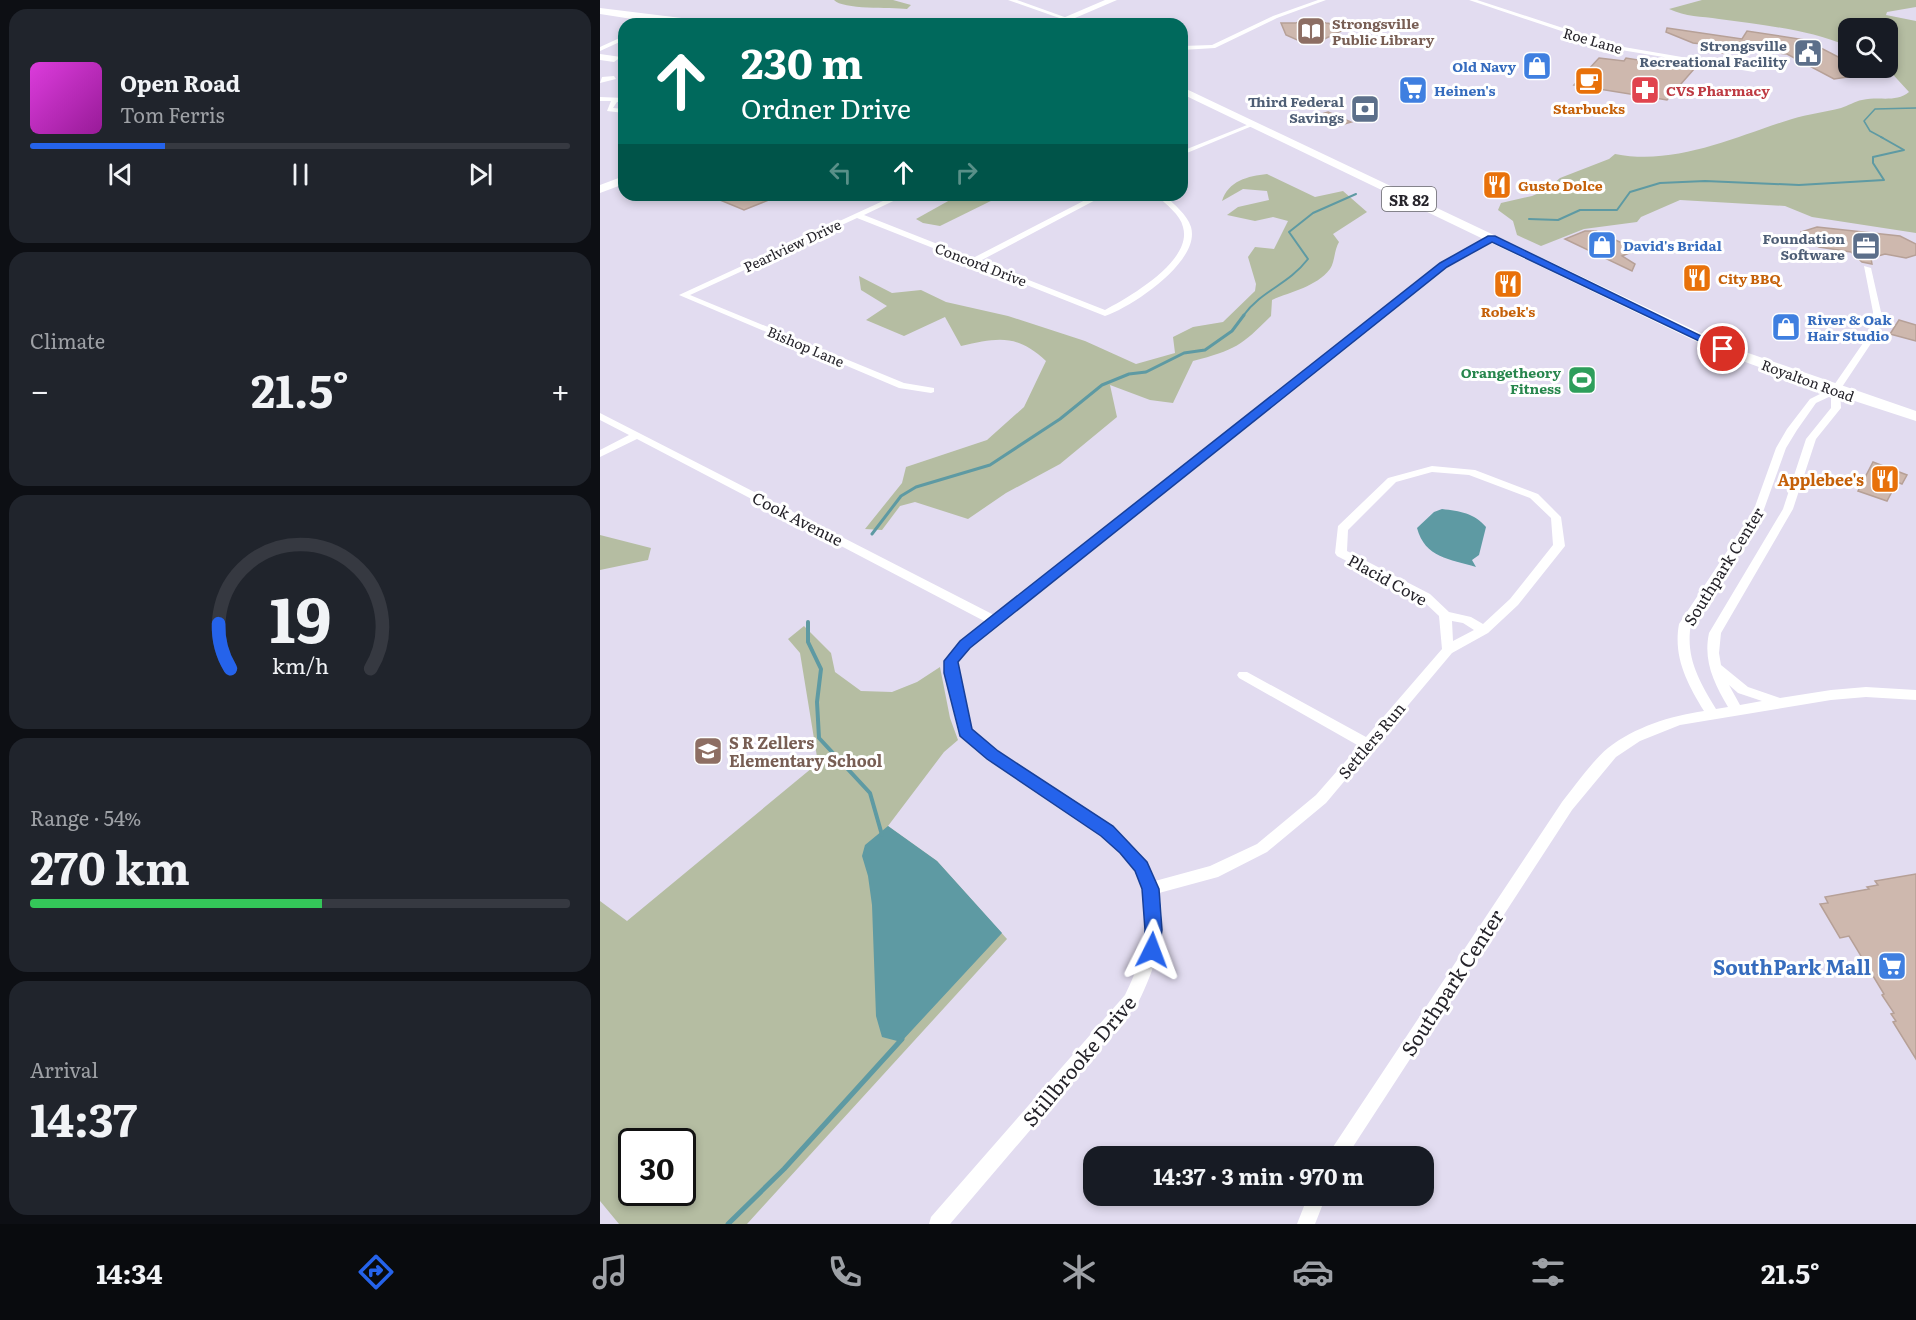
<!DOCTYPE html>
<html lang="en">
<head>
<meta charset="utf-8">
<style>
	body { margin:0; font-family:Literata,serif; background:#20242c; color:#f1f3f6; height:100vh; display:flex; flex-direction:column; font-size:22px; white-space:nowrap }
	* { box-sizing:border-box; margin:0 }
	p { font-size:20px; color:#9ea1a6 }
	.icon { flex:none; width:33px; height:33px; fill:none; stroke:currentColor; stroke-width:2; stroke-linecap:round; stroke-linejoin:round }
	.map { position:relative; flex:1; overflow:hidden }
	.side { display:flex; flex-direction:column; gap:9px; padding:9px; background:#0d0f14; width:600px }
	.side>* { flex:none }
	.hud { position:absolute; left:18px; top:18px; width:570px; height:183px; border-radius:18px; box-shadow:0 3px 9px #0003; background:#00695c; color:#fff; overflow:hidden }
	.tools { position:absolute; left:1238px; top:18px; display:grid; gap:12px }
	.tools a { display:grid; place-items:center; width:60px; height:60px; border-radius:12px; background:#171b24; box-shadow:0 3px 9px #0003; font-size:30px }
	.speed { position:absolute; left:18px; top:1128px; display:flex; gap:12px; font-size:30px; font-weight:700; text-align:center }
	.speed>* { display:grid; place-content:center; width:78px; height:78px; border-radius:50%; background:#171b24; box-shadow:0 3px 9px #0003; line-height:1 }
	.speed .limit { border:3px solid #111; border-radius:9px; background:#fff; color:#111 }
	.pin { position:absolute; display:grid; place-items:center; width:51px; height:51px; color:#fff; margin:-26px; border:3px solid #fff; border-radius:50%; box-shadow:0 2px 6px #0007 }
	.me { position:absolute; width:66px; margin:-33px; rotate:3deg; stroke-linejoin:round; filter:drop-shadow(0 0 4px #0008) }
	.turn { display:flex; align-items:center; gap:21px; height:126px; padding:0 24px; font-size:27px }
	.turn .icon { width:78px; height:78px; stroke-width:2.5 }
	.turn b { display:block; font-size:42px; line-height:51px }
	.lanes { display:flex; align-items:center; height:57px; padding:0 24px; background:#0003; justify-content:center; gap:30px; direction:ltr }
	.lanes .off { opacity:.35 }
	.big { font-size:45px; font-weight:700; line-height:1.1 }
	.side .card { flex:1; display:flex; flex-direction:column; justify-content:center; gap:9px; min-width:0; padding:0 21px; border-radius:18px; background:#20242c }
	.side .dial { align-items:center; gap:0 }
	.dial svg { height:156px; overflow:visible; fill:none; stroke:#363941; stroke-width:7; stroke-linecap:round; text-anchor:middle }
	.dial text { fill:#f1f3f6; stroke:none }
	.song { display:flex; align-items:center; gap:18px }
	.cover { width:72px; height:72px; border-radius:9px; background:linear-gradient(135deg,hsl(300 70% 55%),hsl(300 70% 35%)) }
	.played { height:6px; border-radius:3px; background:linear-gradient(90deg,#2563eb 25%,#363941 25%) }
	.keys { display:flex; justify-content:space-around; direction:ltr }
	.heat { display:flex; justify-content:space-between; align-items:center; font-size:33px; direction:ltr }
	.charge { height:9px; border-radius:4px; background:linear-gradient(90deg,#34c759 54%,#363941 0) }
	.trip { position:absolute; left:483px; top:1146px; width:351px; height:60px; border-radius:18px; background:#171b24; box-shadow:0 3px 9px #0003; font-weight:700; line-height:60px; text-align:center }
	.tabs { display:flex; height:96px; justify-content:space-around; align-items:center; background:#090b0e; color:#9ea1a6 }
	.tabs .icon { width:42px; height:42px }
	.tabs .selected { color:#2563eb }
	.tabs b { font-size:27px; color:#f1f3f6 }
	main { display:flex; flex:1; min-height:0 }
	.map>svg:first-child { display:block }
</style>
</head>
<body>
<main>
<section class="side">
<div class="card">
<div class="song"><i class="cover"></i><div><b>Open Road</b><p>Tom Ferris</p></div></div>
<div class="played"></div>
<div class="keys"><svg class="icon" aria-label="previous" viewBox="0 0 24 24"><path d="M18 5L8 12l10 7zM5 5v14"/></svg><svg class="icon" aria-label="pause" viewBox="0 0 24 24"><path d="M8 5v14M16 5v14"/></svg><svg class="icon" aria-label="next" viewBox="0 0 24 24"><path d="M6 5l10 7-10 7zM19 5v14"/></svg></div>
</div>
<div class="card"><p>Climate</p>
<div class="heat"><a>−</a><b class="big">21.5°</b><a>+</a></div>
</div>
<div class="card dial"><svg viewBox="0 0 100 80">
<path d="M14 69A42 42 0 1 1 86 69"/>
<path d="M14 69A42 42 0 0 1 8 46" stroke="#2563eb"/>
<text x="50" y="56" font-size="32" font-weight="700">19</text>
<text x="50" y="72" font-size="11">km/h</text>
</svg></div>
<div class="card"><p>Range · 54%</p><b class="big">270 km</b><div class="charge"></div></div>
<div class="card"><p>Arrival</p><b class="big">14:37</b></div>
</section>
<div class="map">
<svg width="1316" height="1224" viewBox="0 0 1316 1224">
	<rect width="100%" height="100%" fill="#e2dcf0"/>
	<g fill="#b5bda2" fill-rule="evenodd">
		<path d="M234,0H293L311,5L307,9C290,7 243,10 234,0Z"/>
		<path d="M1102,0H1316V7L1287,12L1286,15L1316,21V233L1212,217L1185,206L1080,200L1041,217L1037,222L984,229L941,246L917,235L913,221L898,210L901,203L932,196L946,190L960,178L1009,159L1015,154C1076,166 1134,137 1192,119C1208,114 1225,112 1241,108C1248,106 1255,101 1262,100C1280,96 1296,103 1309,92L1287,68V28H1248V46C1207,29 1162,25 1119,19C1101,16 1086,17 1069,9Z"/>
		<path d="M667,174L715,197L743,191L767,212L733,234L739,242C734,250 735,262 730,269C716,287 692,291 672,300L671,316C641,346 635,350 593,361L573,403L550,400L510,385L517,417L460,464L406,493L368,519L315,502L300,506L282,530L265,529L302,483L306,467L387,440L424,407L446,361C416,333 397,338 361,346L345,317L304,336L266,320L287,306L261,290L259,276L292,293L321,290L346,302L408,316L485,341L536,364L575,353L573,337L593,327L623,322L655,291L656,284L648,257L655,247L674,249L688,221L673,217L655,221L627,215L638,207L669,200L667,191L643,189L622,201C628,181 648,176 667,174Z"/>
		<polygon points="375,195 403,195 340,226 323,223 316,219 350,200"/>
		<polygon points="0,535 51,548 48,560 0,570"/>
		<path d="M204,626L231,653L235,672L261,691L292,692L317,682L340,667L350,718L358,740L344,752L288,826L337,861L407,939L147,1224H19L0,1201V901L27,921L218,763L200,653L188,639ZM32,1142H82V1192H32Z"/>
	</g>
	<g fill="#5e9aa3">
		<path d="M842,509C860,511 874,513 886,527L879,555L872,560L876,567C850,559 825,558 817,528L834,512Z"/>
		<polygon points="288,826 337,861 402,933 301,1042 282,1037 276,1016 272,905 268,876 262,856 265,845"/>
	</g>
	<g fill="none" stroke-linecap="round" stroke-linejoin="round">
		<polyline stroke="#5e9aa3" stroke-width="1.5" points="1283,138 1270,131 1264,121 1275,109 1316,108"/>
		<g stroke="#5e9aa3" stroke-width="2">
			<polyline points="929,219 958,220 980,210 1017,210 1030,192 1060,183 1105,181 1199,185 1284,180 1273,163 1273,157 1304,150 1281,137"/>
			<path d="M643,316C663,289 687,286 708,259L689,232L713,213L756,194"/>
		</g>
		<polyline stroke="#5e9aa3" stroke-width="3" points="272,534 301,496 316,487 390,465 460,419 502,385 529,374 546,372 584,353 605,350 632,331 644,315"/>
		<polyline stroke="#5e9aa3" stroke-width="4" points="208,622 208,642 221,669 217,702 219,738 270,793 282,835"/>
		<polyline stroke="#5e9aa3" stroke-width="5" points="128,1224 184,1169 302,1039"/>
	</g>
	<g fill="#ceb8ae" stroke="#b6a097" stroke-width="1.5">
		<polygon points="706,19 726,23 752,26 718,42 702,42 686,35 681,23 696,23"/>
		<polygon points="1067,28 1142,39 1147,31 1212,41 1211,43 1248,62 1248,69 1262,75 1234,79 1187,54 1136,48 1123,53 1106,50 1110,45 1093,43 1066,32"/>
		<polygon points="999,58 1024,61 1026,58 1094,69 1067,100 974,85"/>
		<polygon points="728,112 751,122 734,127 708,118"/>
		<polygon points="108,195 181,195 144,210"/>
		<polygon points="1217,227 1300,236 1316,244 1316,255 1306,258 1285,254 1271,258 1272,264 1262,262 1251,252 1219,247 1202,239 1201,232"/>
		<polygon points="985,231 996,231 1037,250 1022,256 1035,264 1032,271 965,239"/>
		<polygon points="1299,320 1316,325 1316,341 1290,334"/>
		<polygon points="1273,462 1307,475 1302,484 1297,482 1287,501 1258,491"/>
		<polygon points="1316,874 1316,1059 1293,1022 1296,1021 1291,1014 1294,1013 1282,995 1284,994 1249,936 1240,938 1220,904 1228,903 1225,897 1269,889 1267,887 1278,885 1275,881"/>
	</g>
	<g fill="none" stroke-linecap="round" stroke-linejoin="round">
		<g fill="#fff" fill-rule="evenodd">
			<polygon points="718,0 726,0 677,18 615,48 582,50 582,46 612,45 673,16"/>
			<polygon points="869,0 877,0 1018,46 1157,70 1154,72 1015,49"/>
			<polygon points="467,17 487,23 488,24 465,20"/>
			<polygon points="24,36 24,40 0,51 0,47"/>
			<polygon points="0,54 21,57 14,62 0,60"/>
			<polygon points="14,76 16,79 0,83 2,77"/>
			<polygon points="0,97 24,98 24,102 17,102 13,108 24,109 24,113 7,111 11,101 0,101"/>
			<polygon points="652,123 657,124 582,155 582,151"/>
			<path d="M296,195H306L264,215L373,258L495,195H505L380,261L505,310C529,297 593,261 583,227C580,214 566,205 557,195H565C574,205 587,214 591,227C601,261 532,307 505,316L257,218L90,295L304,383L334,388V392L331,393L299,388L79,295Z"/>
			<path d="M889,236L896,238L847,267L369,648L357,662L361,692L371,730L385,742L512,827L540,853L555,881L610,866L657,844L716,795L759,746L639,678L637,675L639,672H647L766,737L842,649L839,616L822,600L737,556L735,553L738,526L788,478L832,466L875,470L938,494L961,517L965,546L918,605L888,633L852,653L726,803L667,852L618,877L559,893C568,932 554,971 537,1005L350,1224H329L331,1217L525,995C544,958 559,905 534,867C517,842 488,826 463,809C434,789 404,769 375,750L358,732L349,692L345,661L361,642L386,622L37,439L0,457V450L29,435L0,420V413L394,615L841,263ZM832,472L869,475L930,498L951,518L953,545L910,599L883,624L871,617L849,612L830,594L747,551L748,530L796,482ZM852,621L863,623L874,630L853,641Z"/>
			<path d="M1264,266L1271,268L1281,312L1278,333L1240,390L1241,408L1216,439L1193,509L1121,633L1119,653L1121,665L1148,687L1180,698L1231,690L1266,687L1316,690V700L1266,697L1231,700L1080,725L1040,741L1016,757L972,810L747,1156H728L731,1150L962,802C975,786 993,760 1008,748C1035,727 1070,716 1104,711C1087,683 1073,657 1079,624L1153,512L1176,448L1187,429L1210,399L1232,388L1270,333L1273,312ZM1231,396V408L1206,439L1183,509L1109,633C1103,661 1114,683 1128,707L1116,709C1099,681 1085,657 1091,624L1163,512L1186,448L1197,430L1216,403ZM1129,685L1138,693L1162,701L1140,705Z"/>
			<polygon points="708,1196 726,1196 715,1224 697,1224"/>
		</g>
		<polygon fill="#fff" fill-rule="evenodd" points="408,0 417,0 470,19 465,20"/>
		<g fill="#fff" fill-rule="evenodd">
			<polygon points="505,0 517,0 461,24 449,24"/>
			<polygon points="0,8 106,21 110,24 58,23 0,14"/>
			<polygon points="582,87 1128,346 1316,411 1316,421 1230,393 1118,352 582,94"/>
			<polygon points="24,176 24,184 0,193 0,185"/>
		</g>
	</g>
	<polygon fill="#2563eb" stroke="#184099" stroke-width="1.5" points="888,236 895,236 1128,349 1120,351 892,242 847,267 370,648 358,662 372,729 398,751 513,826 547,862 559,889 562,930 558,956 552,958 545,956 543,950 545,930 542,889 535,871 520,853 501,836 387,759 360,736 344,673 344,661 360,641 840,263"/>
	<defs>
		<g id="library-square" transform="scale(1.5)"><rect x="-9" y="-9" width="18" height="18" rx="4" fill="#8d6e63" stroke="#fff"/><path d="M-6-4Q-3-5.5-.7-3.5V5Q-3 3-6 4ZM6-4Q3-5.5 .7-3.5V5Q3 3 6 4Z" fill="#fff"/></g>
		<g id="civic-square" transform="scale(1.5)"><rect x="-9" y="-9" width="18" height="18" rx="4" fill="#5c6f8a" stroke="#fff"/><path d="M-.6-6.5H3V-4.5H.6V-3L4-1V1h2V6H-6V1h2V-1L-.6-3ZM-1.2 2.5V6h2.4V2.5Z" fill="#fff"/></g>
		<g id="shop-square" transform="scale(1.5)"><rect x="-9" y="-9" width="18" height="18" rx="4" fill="#3f7fe0" stroke="#fff"/><path d="M-5-2.5h2.3a2.7 3.5 0 0 1 5.4 0H5L5.5 6h-11ZM-1.5-2.5h3a1.5 2.3 0 0 0-3 0Z" fill="#fff"/></g>
		<g id="cafe-square" transform="scale(1.5)"><rect x="-9" y="-9" width="18" height="18" rx="4" fill="#e8710a" stroke="#fff"/><path d="M-5.5-4.5H6V0H3Q3 3.5 0 3.5H-2.5Q-5.5 3.5-5.5 0ZM3-3.2v2h1.7v-2ZM-6 4.5H4V6H-6Z" fill="#fff"/></g>
		<g id="supermarket-square" transform="scale(1.5)"><rect x="-9" y="-9" width="18" height="18" rx="4" fill="#3f7fe0" stroke="#fff"/><path d="M-6-5.5h2.5l.6 2H6L4.5 2H-2.5L-4.4-4H-6ZM-1.5 3.2a1.3 1.3 0 1 0 .1 0ZM3 3.2a1.3 1.3 0 1 0 .1 0Z" fill="#fff"/></g>
		<g id="pharmacy-square" transform="scale(1.5)"><rect x="-9" y="-9" width="18" height="18" rx="4" fill="#e0444e" stroke="#fff"/><path d="M-2-6h4v4h4v4h-4v4h-4v-4h-4v-4h4Z" fill="#fff"/></g>
		<g id="bank-square" transform="scale(1.5)"><rect x="-9" y="-9" width="18" height="18" rx="4" fill="#5c6f8a" stroke="#fff"/><path d="M-6-4H6V4H-6ZM0-2.3a2.3 2.3 0 1 0 0 4.6a2.3 2.3 0 1 0 0-4.6Z" fill="#fff"/></g>
		<g id="restaurant-square" transform="scale(1.5)"><rect x="-9" y="-9" width="18" height="18" rx="4" fill="#e8710a" stroke="#fff"/><path d="M-5-6h1v4h1v-4h1v4h1v-4h1v5L-1.5 .5V6h-2V.5L-5-1ZM5-6V6H3V1.5H1.5Q1.5-4 5-6Z" fill="#fff"/></g>
		<g id="office-square" transform="scale(1.5)"><rect x="-9" y="-9" width="18" height="18" rx="4" fill="#5c6f8a" stroke="#fff"/><path d="M-6-3h4V-5.5h4V-3h4V5H-6ZM-1-4.5V-3h2v-1.5ZM-6 0V1H6V0Z" fill="#fff"/></g>
		<g id="stadium-square" transform="scale(1.5)"><rect x="-9" y="-9" width="18" height="18" rx="4" fill="#2e9e5b" stroke="#fff"/><path d="M0-5a6.5 5 0 1 0 0 10a6.5 5 0 1 0 0-10ZM-3.5-1.8h7v3.6h-7Z" fill="#fff"/></g>
		<g id="school-square" transform="scale(1.5)"><rect x="-9" y="-9" width="18" height="18" rx="4" fill="#8d6e63" stroke="#fff"/><path d="M0-5L7-2L0 1L-7-2ZM-4 1L0 2.5L4 1V4Q0 6-4 4Z" fill="#fff"/></g>
	</defs>
	<g fill-rule="evenodd">
		<use href="#library-square" x="711" y="31"/>
		<use href="#civic-square" x="1208" y="53"/>
		<use href="#shop-square" x="937" y="66"/>
		<use href="#cafe-square" x="989" y="81"/>
		<use href="#supermarket-square" x="813" y="90"/>
		<use href="#pharmacy-square" x="1045" y="90"/>
		<use href="#bank-square" x="765" y="109"/>
		<use href="#restaurant-square" x="897" y="185"/>
		<use href="#shop-square" x="1002" y="245"/>
		<use href="#office-square" x="1266" y="246"/>
		<use href="#restaurant-square" x="1097" y="278"/>
		<use href="#restaurant-square" x="908" y="284"/>
		<use href="#shop-square" x="1186" y="327"/>
		<use href="#stadium-square" x="982" y="380"/>
		<use href="#restaurant-square" x="1285" y="479"/>
		<use href="#school-square" x="108" y="751"/>
		<use href="#supermarket-square" x="1292" y="966"/>
	</g>
	<g text-anchor="middle" dominant-baseline="central" stroke-width="6" stroke-linejoin="round" paint-order="stroke">
		<g font-size="14" font-weight="bold" fill="#785e54" stroke="#fff" text-anchor="start">
			<text x="732" y="23">Strongsville<tspan x="732" dy="16">Public Library</tspan></text>
		</g>
		<g font-size="14" fill="#25232a" stroke="#fff">
			<text transform="translate(993 40) rotate(16)">Roe Lane</text>
			<text transform="translate(192 245) rotate(-25)">Pearlview Drive</text>
			<text transform="translate(381 264) rotate(21)">Concord Drive</text>
			<text transform="translate(206 346) rotate(23)">Bishop Lane</text>
			<text transform="translate(1208 380) rotate(20)">Royalton Road</text>
		</g>
		<g font-size="14" font-weight="bold" fill="#4e5e75" stroke="#fff" text-anchor="end">
			<text x="1187" y="45">Strongsville<tspan x="1187" dy="16">Recreational Facility</tspan></text>
			<text x="744" y="101">Third Federal<tspan x="744" dy="16">Savings</tspan></text>
			<text x="1245" y="238">Foundation<tspan x="1245" dy="16">Software</tspan></text>
		</g>
		<g font-size="14" font-weight="bold" fill="#366cbe" stroke="#fff" text-anchor="start">
			<text x="916" y="66" text-anchor="end">Old Navy</text>
			<text x="834" y="90">Heinen's</text>
			<text x="1023" y="245">David's Bridal</text>
			<text x="1207" y="319">River &amp; Oak<tspan x="1207" dy="16">Hair Studio</tspan></text>
		</g>
		<g font-size="14" font-weight="bold" fill="#be3a42" stroke="#fff" text-anchor="start">
			<text x="1066" y="90">CVS Pharmacy</text>
		</g>
		<g font-size="14" font-weight="bold" fill="#c56008" stroke="#fff">
			<text x="989" y="108">Starbucks</text>
			<text x="918" y="185" text-anchor="start">Gusto Dolce</text>
			<text x="1118" y="278" text-anchor="start">City BBQ</text>
			<text x="908" y="311">Robek's</text>
		</g>
		<g font-size="14" font-weight="bold" fill="#27864d" stroke="#fff" text-anchor="end">
			<text x="961" y="372">Orangetheory<tspan x="961" dy="16">Fitness</tspan></text>
		</g>
		<rect fill="#fff" stroke="#66656a" stroke-width="1.5" x="782" y="187" width="54" height="24" rx="4.5"/>
		<g font-size="15" font-weight="bold" fill="#25232a">
			<text x="809" y="199">SR 82</text>
		</g>
		<g font-size="16" font-weight="bold" fill="#c56008" stroke="#fff" text-anchor="end">
			<text x="1264" y="479">Applebee's</text>
		</g>
		<g font-size="16" fill="#25232a" stroke="#fff">
			<text transform="translate(198 518) rotate(27)">Cook Avenue</text>
			<text transform="translate(1123 566) rotate(-58)">Southpark Center</text>
			<text transform="translate(788 579) rotate(29)">Placid Cove</text>
			<text transform="translate(771 740) rotate(-50)">Settlers Run</text>
		</g>
		<g font-size="16" font-weight="bold" fill="#785e54" stroke="#fff" text-anchor="start">
			<text x="129" y="742">S R Zellers<tspan x="129" dy="18">Elementary School</tspan></text>
		</g>
		<g font-size="20" font-weight="bold" fill="#366cbe" stroke="#fff" text-anchor="end">
			<text x="1271" y="966">SouthPark Mall</text>
		</g>
		<g font-size="20" fill="#25232a" stroke="#fff">
			<text transform="translate(851 982) rotate(-57)">Southpark Center</text>
			<text transform="translate(478 1060) rotate(-50)">Stillbrooke Drive</text>
		</g>
	</g>
</svg>
<div class="tools">
<a><svg class="icon" aria-label="search" viewBox="0 0 24 24"><circle cx="10" cy="10" r="6"/><path d="M15 15l6 6"/></svg></a>
</div>
<div class="speed"><div class="limit">30</div></div>
<div class="pin" style="left:1123px;top:349px;background:#d93025"><svg class="icon" aria-label="arrive" viewBox="0 0 24 24"><path d="M6 21V4h12l-3 4 3 4H6"/></svg></div>
<svg class="me" style="left:552px;top:950px" viewBox="-20 -20 40 40"><path d="M0-17L14 15 0 8-14 15z" fill="#2563eb" stroke="#fff" stroke-width="4"/></svg>
<div class="trip">14:37 · 3 min · 970 m</div>
<div class="hud">
<div class="turn"><svg class="icon" aria-label="ahead" viewBox="0 0 24 24"><path d="M12 20V5M6 11l6-6 6 6"/></svg><div><b>230 m</b>Ordner Drive</div></div>
<div class="lanes"><svg class="icon off" aria-label="left" viewBox="0 0 24 24"><path d="M17 20v-9H6M10 6l-5 5 5 5"/></svg><svg class="icon" aria-label="ahead" viewBox="0 0 24 24"><path d="M12 20V5M6 11l6-6 6 6"/></svg><svg class="icon off" aria-label="right" viewBox="0 0 24 24"><path d="M7 20v-9h11M14 6l5 5-5 5"/></svg></div>
</div>
</div>
</main>
<nav class="tabs">
<b>14:34</b>
<svg class="icon selected" aria-label="directions" viewBox="0 0 24 24"><path d="M12 3l9 9-9 9-9-9zM9 14v-3h6M13 9l2 2-2 2"/></svg>
<svg class="icon" aria-label="music" viewBox="0 0 24 24"><path d="M9 18V5l10-2v13"/><circle cx="6" cy="18" r="3"/><circle cx="16" cy="16" r="3"/></svg>
<svg class="icon" aria-label="phone" viewBox="0 0 24 24"><path d="M5 4h4l2 5-3 2q2 4 5 5l2-3 5 2v4C11 20 4 13 5 4z"/></svg>
<svg class="icon" aria-label="climate" viewBox="0 0 24 24"><path d="M12 3v18M4 7l16 10M4 17L20 7"/></svg>
<svg class="icon" aria-label="car" viewBox="0 0 24 24"><path d="M5 17H2v-5l4-1 3-4h7l3 4 3 1v5h-3M9 17h6M6 11h13"/><circle cx="7" cy="17" r="2"/><circle cx="17" cy="17" r="2"/></svg>
<svg class="icon" aria-label="filters" viewBox="0 0 24 24"><path d="M4 7h16M4 17h16"/><circle cx="9" cy="7" r="2"/><circle cx="15" cy="17" r="2"/></svg>
<b>21.5°</b>
</nav>
</body>
</html>
